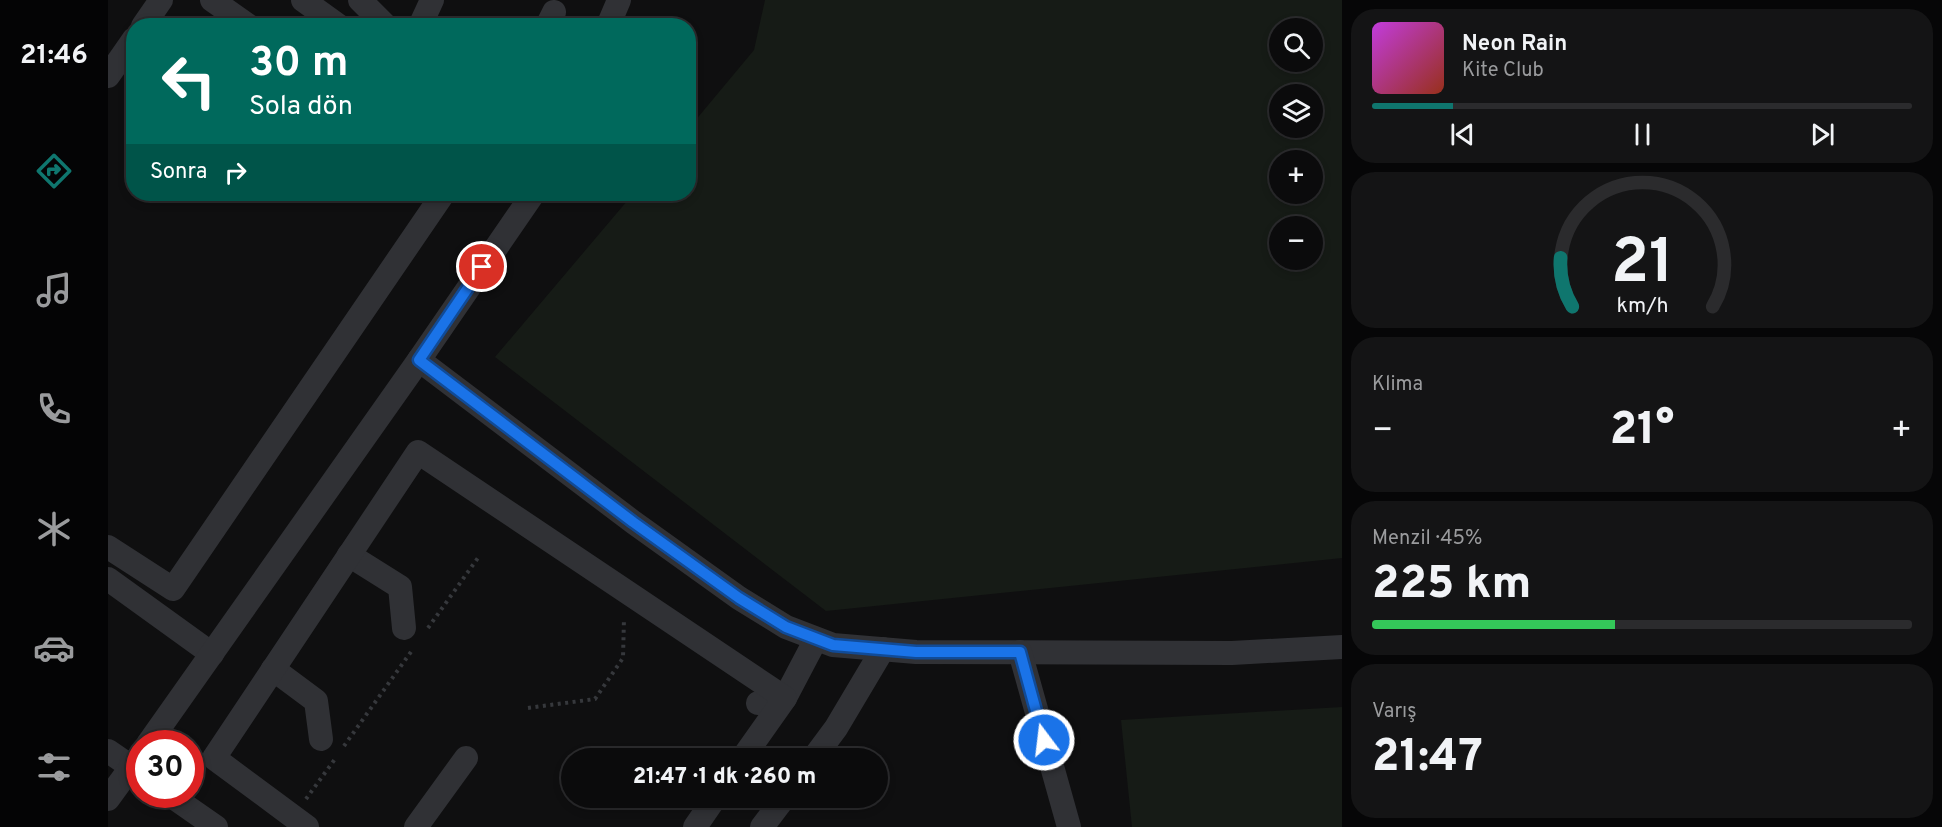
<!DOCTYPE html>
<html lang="tr">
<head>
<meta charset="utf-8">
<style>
	body { margin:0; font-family:Overpass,sans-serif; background:#141415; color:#f1f3f6; height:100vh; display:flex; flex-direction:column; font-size:22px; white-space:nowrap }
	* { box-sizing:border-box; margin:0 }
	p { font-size:20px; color:#9a9b9d }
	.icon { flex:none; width:33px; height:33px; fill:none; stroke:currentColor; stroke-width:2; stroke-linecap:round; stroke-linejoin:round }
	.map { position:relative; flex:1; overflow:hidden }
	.side { display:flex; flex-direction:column; gap:9px; padding:9px; background:#060607; width:600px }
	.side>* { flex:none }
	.hud { position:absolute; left:18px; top:18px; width:570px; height:183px; border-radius:24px; box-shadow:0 3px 9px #0003,0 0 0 2px #2b2b2d; background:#00695c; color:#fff; overflow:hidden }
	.controls { position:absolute; left:1161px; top:18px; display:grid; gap:12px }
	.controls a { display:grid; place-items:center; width:54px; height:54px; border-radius:50%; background:#0b0b0c; box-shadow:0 3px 9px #0003,0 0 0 2px #2b2b2d; font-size:30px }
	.speed { position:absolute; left:18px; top:730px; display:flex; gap:12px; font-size:30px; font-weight:700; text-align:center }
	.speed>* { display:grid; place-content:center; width:78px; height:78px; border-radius:50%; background:#0b0b0c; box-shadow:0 3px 9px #0003,0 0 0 2px #2b2b2d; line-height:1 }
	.speed .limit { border:9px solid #d22; background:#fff; color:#111 }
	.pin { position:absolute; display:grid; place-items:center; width:51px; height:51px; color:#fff; margin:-26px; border:3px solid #fff; border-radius:50%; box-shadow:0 2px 6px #0007 }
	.me { position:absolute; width:66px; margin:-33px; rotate:345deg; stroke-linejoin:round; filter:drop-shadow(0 0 4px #0008) }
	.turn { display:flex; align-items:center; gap:21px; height:126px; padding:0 24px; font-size:27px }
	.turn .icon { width:78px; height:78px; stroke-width:2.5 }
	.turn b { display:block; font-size:42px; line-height:51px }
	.then { display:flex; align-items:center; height:57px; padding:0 24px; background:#0003; gap:12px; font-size:22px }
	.big { font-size:45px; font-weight:800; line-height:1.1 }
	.side .card { flex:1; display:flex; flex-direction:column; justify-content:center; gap:9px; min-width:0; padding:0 21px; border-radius:24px; background:#141415 }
	.side .dial { align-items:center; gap:0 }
	.dial svg { height:156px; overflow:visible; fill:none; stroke:#2b2b2d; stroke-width:7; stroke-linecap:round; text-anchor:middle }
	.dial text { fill:#f1f3f6; stroke:none }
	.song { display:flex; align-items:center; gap:18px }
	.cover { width:72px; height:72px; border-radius:9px; background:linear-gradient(135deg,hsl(290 70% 55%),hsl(10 70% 35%)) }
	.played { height:6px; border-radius:3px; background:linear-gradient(90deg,#0f766e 15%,#2b2b2d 15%) }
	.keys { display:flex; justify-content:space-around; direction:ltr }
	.heat { display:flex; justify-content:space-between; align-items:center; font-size:33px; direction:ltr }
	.charge { height:9px; border-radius:4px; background:linear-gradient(90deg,#34c759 45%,#2b2b2d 0) }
	.trip { position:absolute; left:453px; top:748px; width:327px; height:60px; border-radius:30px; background:#0b0b0c; box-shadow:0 3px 9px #0003,0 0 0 2px #2b2b2d; font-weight:800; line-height:60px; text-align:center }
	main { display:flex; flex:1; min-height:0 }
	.menu { display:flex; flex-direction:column; width:108px; justify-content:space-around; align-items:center; background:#040405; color:#9a9b9d }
	.menu .icon { width:42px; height:42px }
	.menu .active { color:#0f766e }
	.menu b { font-size:27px; color:#f1f3f6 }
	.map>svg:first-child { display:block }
</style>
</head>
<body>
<main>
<nav class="menu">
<b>21:46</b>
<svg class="icon active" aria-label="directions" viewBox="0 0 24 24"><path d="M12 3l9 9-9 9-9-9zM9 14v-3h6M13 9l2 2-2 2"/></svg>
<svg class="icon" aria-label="music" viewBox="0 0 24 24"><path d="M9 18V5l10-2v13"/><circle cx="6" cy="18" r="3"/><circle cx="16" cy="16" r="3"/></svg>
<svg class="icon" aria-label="phone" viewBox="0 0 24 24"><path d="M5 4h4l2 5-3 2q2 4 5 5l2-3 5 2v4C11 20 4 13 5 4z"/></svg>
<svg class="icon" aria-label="climate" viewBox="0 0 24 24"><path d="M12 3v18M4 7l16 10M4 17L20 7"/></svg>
<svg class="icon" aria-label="car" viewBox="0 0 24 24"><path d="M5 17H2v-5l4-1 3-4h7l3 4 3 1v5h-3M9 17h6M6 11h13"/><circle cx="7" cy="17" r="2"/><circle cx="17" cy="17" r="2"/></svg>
<svg class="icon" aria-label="filters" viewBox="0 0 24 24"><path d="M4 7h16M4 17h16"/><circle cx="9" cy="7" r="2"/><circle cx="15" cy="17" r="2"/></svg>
</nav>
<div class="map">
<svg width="1234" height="827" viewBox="0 0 1234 827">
	<rect width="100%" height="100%" fill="#0f0f10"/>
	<g fill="#161b16" fill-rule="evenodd">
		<path d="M657,0H1234V558L718,611L387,357L525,194H580L581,128L646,50ZM1172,28H1204V62H1172ZM1172,94H1204V128H1172ZM1172,160H1204V194H1172ZM1172,226H1204V260H1172Z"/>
		<polygon points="1234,707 1234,827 1024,827 1013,720"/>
	</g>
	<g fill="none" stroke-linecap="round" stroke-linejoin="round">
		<g stroke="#36383c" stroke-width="4" stroke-dasharray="3 4.5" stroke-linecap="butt">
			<polyline points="320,628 372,555"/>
			<polyline points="420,708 487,699 515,658 516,618"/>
			<polyline points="236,746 305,649"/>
			<polyline points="198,799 227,759"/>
		</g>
		<g stroke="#303135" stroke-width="24">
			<polyline points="104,0 141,26"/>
			<polyline points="195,0 231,26"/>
			<polyline points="252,0 278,26"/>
			<polyline points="35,26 53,0"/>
			<polyline points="312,26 324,0"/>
			<polyline points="439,26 446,12"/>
			<polyline points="500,26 511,0"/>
			<polyline points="0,76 26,39"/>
			<polyline points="311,360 525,522 631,598 678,627 725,645 808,652 1124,653 1234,647"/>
			<polyline points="0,547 65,589 335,194"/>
			<polyline points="241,555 292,587 296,628"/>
			<polyline points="0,579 104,654"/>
			<polyline points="912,652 961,827"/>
			<polyline points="165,669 208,701 213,739"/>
			<polyline points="650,703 677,698 708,639"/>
			<polyline points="40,744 311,360 425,194"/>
			<polyline points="0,751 32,773"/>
			<polyline points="705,759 728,728 775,649"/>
			<polyline points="62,795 108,827"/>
			<polyline points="0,799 32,755"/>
			<polyline points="199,827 106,758 310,452 677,698 634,759"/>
			<polyline points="308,827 358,758"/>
			<polyline points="587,827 607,798"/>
			<polyline points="654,827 676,798"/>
		</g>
	</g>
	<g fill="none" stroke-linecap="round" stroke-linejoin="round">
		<g stroke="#114b97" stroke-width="15">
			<polyline id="route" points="374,267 311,360 525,522 631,598 678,627 725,645 808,652 912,652 936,740"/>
		</g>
		<use href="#route" stroke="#1a73e8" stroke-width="10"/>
	</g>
</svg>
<div class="controls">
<a><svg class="icon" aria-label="search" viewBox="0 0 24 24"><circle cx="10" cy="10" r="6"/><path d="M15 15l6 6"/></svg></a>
<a><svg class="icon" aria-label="layers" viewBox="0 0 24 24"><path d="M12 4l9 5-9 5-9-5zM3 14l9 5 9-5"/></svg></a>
<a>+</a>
<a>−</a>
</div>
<div class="speed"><div class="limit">30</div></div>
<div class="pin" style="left:374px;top:267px;background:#d93025"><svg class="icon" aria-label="arrive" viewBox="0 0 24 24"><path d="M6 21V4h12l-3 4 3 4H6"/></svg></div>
<svg class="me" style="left:936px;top:740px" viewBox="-20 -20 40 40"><circle r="17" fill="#1a73e8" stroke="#fff" stroke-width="3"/><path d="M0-11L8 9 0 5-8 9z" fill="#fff"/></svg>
<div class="trip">21:47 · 1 dk · 260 m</div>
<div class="hud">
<div class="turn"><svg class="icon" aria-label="left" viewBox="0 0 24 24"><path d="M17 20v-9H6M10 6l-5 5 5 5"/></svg><div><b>30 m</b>Sola dön</div></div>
<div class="then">Sonra<svg class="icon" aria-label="right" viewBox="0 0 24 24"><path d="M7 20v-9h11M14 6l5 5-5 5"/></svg></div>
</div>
</div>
<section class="side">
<div class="card">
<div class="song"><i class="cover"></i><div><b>Neon Rain</b><p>Kite Club</p></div></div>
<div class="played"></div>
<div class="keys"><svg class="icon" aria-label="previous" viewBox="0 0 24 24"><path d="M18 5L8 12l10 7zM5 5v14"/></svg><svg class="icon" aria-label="pause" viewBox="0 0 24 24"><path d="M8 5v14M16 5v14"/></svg><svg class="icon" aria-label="next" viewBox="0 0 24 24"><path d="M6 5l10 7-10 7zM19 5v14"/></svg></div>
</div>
<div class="card dial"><svg viewBox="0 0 100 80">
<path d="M14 69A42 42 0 1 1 86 69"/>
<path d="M14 69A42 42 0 0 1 8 44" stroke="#0f766e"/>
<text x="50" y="56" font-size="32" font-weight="700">21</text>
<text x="50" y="72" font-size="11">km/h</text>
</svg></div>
<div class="card"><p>Klima</p>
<div class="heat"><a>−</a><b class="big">21°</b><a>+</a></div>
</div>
<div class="card"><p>Menzil · 45%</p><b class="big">225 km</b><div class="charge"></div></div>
<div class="card"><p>Varış</p><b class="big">21:47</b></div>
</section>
</main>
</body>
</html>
